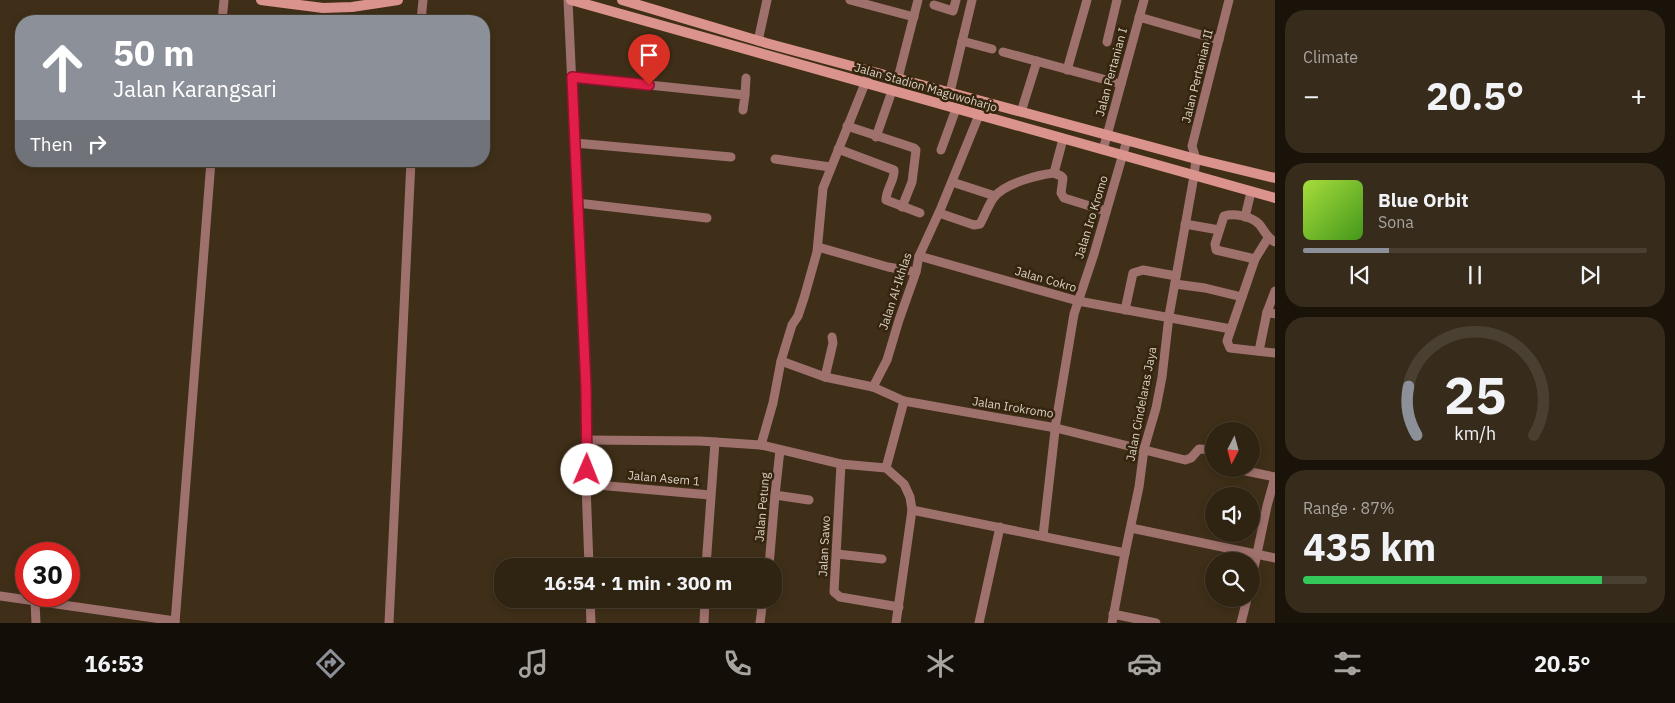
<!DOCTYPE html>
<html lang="en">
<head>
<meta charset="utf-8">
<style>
	body { margin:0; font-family:"IBM Plex Sans",sans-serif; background:#372b1b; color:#f1f3f6; height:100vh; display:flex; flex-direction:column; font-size:19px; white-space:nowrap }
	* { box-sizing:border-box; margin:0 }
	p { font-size:16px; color:#a7a49f }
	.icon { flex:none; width:28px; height:28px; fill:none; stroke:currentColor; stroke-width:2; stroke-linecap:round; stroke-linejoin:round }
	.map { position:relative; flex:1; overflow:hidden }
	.panel { display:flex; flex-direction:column; gap:10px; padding:10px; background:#1a130a; width:400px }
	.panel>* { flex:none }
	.banner { position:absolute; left:15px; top:15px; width:475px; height:152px; border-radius:20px; box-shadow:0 2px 8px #0003,0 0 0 1px #4a4032; background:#8c9099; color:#fff; overflow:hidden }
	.needle { width:32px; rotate:186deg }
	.fabs { position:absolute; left:1205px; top:422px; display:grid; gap:10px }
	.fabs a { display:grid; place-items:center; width:55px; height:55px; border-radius:50%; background:#2f2312; box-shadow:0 2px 8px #0003,0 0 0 1px #4a4032; font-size:25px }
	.speed { position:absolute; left:15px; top:542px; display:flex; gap:10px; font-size:25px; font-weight:700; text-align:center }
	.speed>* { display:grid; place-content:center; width:65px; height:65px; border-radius:50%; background:#2f2312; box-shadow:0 2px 8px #0003,0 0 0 1px #4a4032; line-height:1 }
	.speed .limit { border:8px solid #d22; background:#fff; color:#111 }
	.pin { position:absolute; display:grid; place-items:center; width:42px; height:42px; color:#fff; margin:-51px -21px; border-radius:50% 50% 50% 0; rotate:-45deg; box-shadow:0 0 5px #0007 }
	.pin .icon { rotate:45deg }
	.me { position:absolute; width:55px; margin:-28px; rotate:1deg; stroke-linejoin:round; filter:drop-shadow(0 0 4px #0008) }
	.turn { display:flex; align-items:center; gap:18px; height:105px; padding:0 15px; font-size:22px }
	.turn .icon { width:65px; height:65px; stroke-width:2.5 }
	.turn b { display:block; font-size:35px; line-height:42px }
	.then { display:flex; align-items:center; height:48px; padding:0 15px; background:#0003; gap:10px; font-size:19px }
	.big { font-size:38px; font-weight:700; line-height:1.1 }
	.panel .tile { flex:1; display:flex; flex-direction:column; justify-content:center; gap:8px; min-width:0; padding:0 18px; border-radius:20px; background:#372b1b }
	.panel .dial { align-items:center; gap:0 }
	.dial svg { height:130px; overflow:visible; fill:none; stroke:#4a4032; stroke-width:7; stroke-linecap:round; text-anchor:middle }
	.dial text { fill:#f1f3f6; stroke:none }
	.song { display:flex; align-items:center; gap:15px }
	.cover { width:60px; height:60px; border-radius:8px; background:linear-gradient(135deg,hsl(80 70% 55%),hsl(100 70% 35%)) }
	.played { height:5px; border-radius:2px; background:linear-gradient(90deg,#8c9099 25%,#4a4032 25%) }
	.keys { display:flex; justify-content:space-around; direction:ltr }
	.heat { display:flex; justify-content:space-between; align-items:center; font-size:28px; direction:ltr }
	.charge { height:8px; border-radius:4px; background:linear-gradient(90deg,#34c759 87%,#4a4032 0) }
	.trip { position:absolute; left:494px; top:558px; width:288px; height:50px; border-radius:20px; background:#2f2312; box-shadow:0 2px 8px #0003,0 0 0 1px #4a4032; font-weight:700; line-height:50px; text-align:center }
	.menu { display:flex; height:80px; justify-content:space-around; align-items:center; background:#130e07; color:#a7a49f }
	.menu .icon { width:35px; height:35px }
	.menu .active { color:#8c9099 }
	.menu b { font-size:22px; color:#f1f3f6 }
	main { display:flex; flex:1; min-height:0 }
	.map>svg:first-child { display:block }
</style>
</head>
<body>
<main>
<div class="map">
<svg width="1275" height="623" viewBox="0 0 1275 623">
	<rect width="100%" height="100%" fill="#3f2f18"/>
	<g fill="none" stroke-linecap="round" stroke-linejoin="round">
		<g stroke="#9f716d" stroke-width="9">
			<polyline points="568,0 586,388 587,440 586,484 589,566"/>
			<polyline points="850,0 914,17"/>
			<polyline points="934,5 953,11 956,0"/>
			<polyline points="1139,17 1219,40"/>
			<polyline points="222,21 224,0"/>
			<polyline points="421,21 423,0"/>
			<polyline points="758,41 767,0"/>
			<polyline points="962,41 992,49"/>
			<polyline points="1107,42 1117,0"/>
			<polyline points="1003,52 1121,84"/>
			<polyline points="1067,70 1087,0"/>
			<polyline points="572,77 745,95 743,110"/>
			<polyline points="898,78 918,0"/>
			<polyline points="950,92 972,0"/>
			<polyline points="745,95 746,78"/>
			<polyline points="1021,112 1037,61"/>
			<polyline points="847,126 914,148 916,150 912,182 902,207"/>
			<polyline points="876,137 892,91"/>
			<polyline points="575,143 731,157"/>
			<path d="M838,149L894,170C895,180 886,189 886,200L920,213"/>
			<polyline points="941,150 956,109"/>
			<polyline points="1103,150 1144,0"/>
			<polyline points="775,159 830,167"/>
			<polyline points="1054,173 1061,176 1063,178 1061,193 1064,198 1106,211"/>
			<polyline points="952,182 995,196"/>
			<polyline points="577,203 707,218"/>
			<path d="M939,213L974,225L980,224C985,215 989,203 995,196C1007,183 1037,175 1054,173L1063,139"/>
			<polyline points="1245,217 1251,192"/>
			<polyline points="1185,224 1219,230"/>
			<polyline points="818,247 888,267 916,272"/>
			<polyline points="919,256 1078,301 1231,329 1227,341 1230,348 1275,353"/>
			<path d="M1255,259L1216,250L1215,244L1224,216C1234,213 1251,216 1259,224C1265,231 1267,238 1275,242"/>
			<polyline points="1175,284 1205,288 1242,297"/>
			<polyline points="1125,310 1133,273 1143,270 1176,276"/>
			<polyline points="1267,312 1275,291"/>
			<polyline points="1231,329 1255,259 1268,238"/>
			<polyline points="1259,351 1267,312 1275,314"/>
			<polyline points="781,361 825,377 873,387 904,401 1056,428 1185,460 1191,458 1199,449 1214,450"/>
			<polyline points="825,377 833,343 832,337"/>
			<polyline points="873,387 887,360 899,320 916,272 919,256 941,208 979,115"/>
			<polyline points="587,440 700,441 761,445 841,464 886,468 904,484 910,497 912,510 1125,553"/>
			<polyline points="761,445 773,403 781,361 792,325 798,316 804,298 817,252 823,188 870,71"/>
			<polyline points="841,464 834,592 840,597 899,607"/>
			<polyline points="886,468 904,401"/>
			<polyline points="1236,469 1275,477"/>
			<polyline points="586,484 710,495"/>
			<polyline points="775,495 809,500"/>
			<polyline points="1131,528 1275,558"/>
			<polyline points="1043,536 1056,422 1074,314 1094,254 1127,140"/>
			<polyline points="837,554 882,559"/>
			<polyline points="706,566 715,442"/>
			<polyline points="769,566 775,495 780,450"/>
			<polyline points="1251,582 1267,506 1275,477"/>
			<polyline points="0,596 175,621"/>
			<polyline points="590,599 591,623"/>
			<polyline points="35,601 36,623"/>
			<polyline points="1113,614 1156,623"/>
			<polyline points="175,623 211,161"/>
			<polyline points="389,623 411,161"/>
			<polyline points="704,623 705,599"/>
			<polyline points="760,623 763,599"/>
			<polyline points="896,623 912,510"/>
			<polyline points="979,623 1000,527"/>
			<polyline points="1112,623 1125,553 1139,487 1144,449 1156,408 1162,377 1169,316 1194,176 1196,159 1192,146 1229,0"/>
			<polyline points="1241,623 1247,599"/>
		</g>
		<g stroke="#db938e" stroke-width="10">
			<polyline points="261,0 323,8 352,7 398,0"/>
			<polyline points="571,0 1275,198"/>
			<polyline points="622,0 766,43 1196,159 1275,178"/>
		</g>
	</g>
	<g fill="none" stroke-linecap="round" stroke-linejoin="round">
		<g stroke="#92132f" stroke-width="12">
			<polyline id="route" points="587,470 586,388 572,77 649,85"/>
		</g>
		<use href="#route" stroke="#e11d48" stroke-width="9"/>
	</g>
	<g text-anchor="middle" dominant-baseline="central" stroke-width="5" stroke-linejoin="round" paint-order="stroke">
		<g font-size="12" fill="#dbd1c4" stroke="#35250e">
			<text transform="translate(1111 72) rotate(-75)">Jalan Pertanian I</text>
			<text transform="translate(1197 76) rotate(-76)">Jalan Pertanian II</text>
			<text transform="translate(926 87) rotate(16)">Jalan Stadion Maguwoharjo</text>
			<text transform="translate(1091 217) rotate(-73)">Jalan Iro Kromo</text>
			<text transform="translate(1046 279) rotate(16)">Jalan Cokro</text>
			<text transform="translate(895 291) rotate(-72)">Jalan Al-Ikhlas</text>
			<text transform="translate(1141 404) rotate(-79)">Jalan Cindelaras Jaya</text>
			<text transform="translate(1013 407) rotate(9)">Jalan Irokromo</text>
			<text transform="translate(664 478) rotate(5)">Jalan Asem 1</text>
			<text transform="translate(762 507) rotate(-85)">Jalan Petung</text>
			<text transform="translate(824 546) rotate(-87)">Jalan Sawo</text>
		</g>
	</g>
</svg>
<div class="fabs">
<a><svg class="needle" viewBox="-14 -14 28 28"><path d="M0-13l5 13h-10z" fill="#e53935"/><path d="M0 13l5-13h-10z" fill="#a7a49f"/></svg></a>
<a><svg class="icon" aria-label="sound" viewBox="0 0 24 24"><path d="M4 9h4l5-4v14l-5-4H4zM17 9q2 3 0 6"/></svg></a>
<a><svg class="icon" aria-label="search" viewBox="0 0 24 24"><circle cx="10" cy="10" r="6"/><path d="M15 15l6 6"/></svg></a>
</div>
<div class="speed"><div class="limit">30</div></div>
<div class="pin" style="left:649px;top:85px;background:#d93025"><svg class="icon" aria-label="arrive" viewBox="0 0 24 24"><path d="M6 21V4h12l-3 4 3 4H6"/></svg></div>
<svg class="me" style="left:587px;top:470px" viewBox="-20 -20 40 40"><circle r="19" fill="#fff"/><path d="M0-13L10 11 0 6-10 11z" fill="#e11d48"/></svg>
<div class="trip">16:54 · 1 min · 300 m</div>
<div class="banner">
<div class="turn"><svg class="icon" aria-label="ahead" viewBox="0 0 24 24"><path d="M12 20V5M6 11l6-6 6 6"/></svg><div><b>50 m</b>Jalan Karangsari</div></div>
<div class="then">Then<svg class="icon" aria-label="right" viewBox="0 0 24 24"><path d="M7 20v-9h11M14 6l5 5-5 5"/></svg></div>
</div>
</div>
<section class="panel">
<div class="tile"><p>Climate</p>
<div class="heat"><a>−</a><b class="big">20.5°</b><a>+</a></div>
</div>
<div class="tile">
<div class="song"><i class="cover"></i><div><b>Blue Orbit</b><p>Sona</p></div></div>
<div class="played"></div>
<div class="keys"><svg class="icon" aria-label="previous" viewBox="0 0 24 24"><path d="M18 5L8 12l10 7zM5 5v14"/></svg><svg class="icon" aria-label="pause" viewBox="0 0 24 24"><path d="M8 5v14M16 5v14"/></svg><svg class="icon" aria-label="next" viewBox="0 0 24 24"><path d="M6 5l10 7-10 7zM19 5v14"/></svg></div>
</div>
<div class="tile dial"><svg viewBox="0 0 100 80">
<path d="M14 69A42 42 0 1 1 86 69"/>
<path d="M14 69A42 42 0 0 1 9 39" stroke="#8c9099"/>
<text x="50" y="56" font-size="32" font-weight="700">25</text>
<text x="50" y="72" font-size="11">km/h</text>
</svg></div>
<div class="tile"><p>Range · 87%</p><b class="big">435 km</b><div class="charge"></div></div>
</section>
</main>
<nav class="menu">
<b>16:53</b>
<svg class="icon active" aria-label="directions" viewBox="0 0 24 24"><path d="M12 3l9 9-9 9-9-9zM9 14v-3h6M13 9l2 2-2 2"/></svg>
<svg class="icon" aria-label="music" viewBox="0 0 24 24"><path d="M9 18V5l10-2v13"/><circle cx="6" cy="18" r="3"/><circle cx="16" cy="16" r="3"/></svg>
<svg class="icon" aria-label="phone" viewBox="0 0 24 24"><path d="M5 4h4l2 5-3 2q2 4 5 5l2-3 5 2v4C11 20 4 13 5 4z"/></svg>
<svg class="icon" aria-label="climate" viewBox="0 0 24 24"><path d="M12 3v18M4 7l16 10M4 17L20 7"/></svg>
<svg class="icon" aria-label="car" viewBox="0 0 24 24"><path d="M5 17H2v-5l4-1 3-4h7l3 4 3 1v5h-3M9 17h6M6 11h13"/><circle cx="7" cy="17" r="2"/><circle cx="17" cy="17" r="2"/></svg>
<svg class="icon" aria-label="filters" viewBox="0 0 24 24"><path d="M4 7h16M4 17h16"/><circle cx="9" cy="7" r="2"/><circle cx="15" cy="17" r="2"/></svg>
<b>20.5°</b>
</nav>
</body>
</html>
